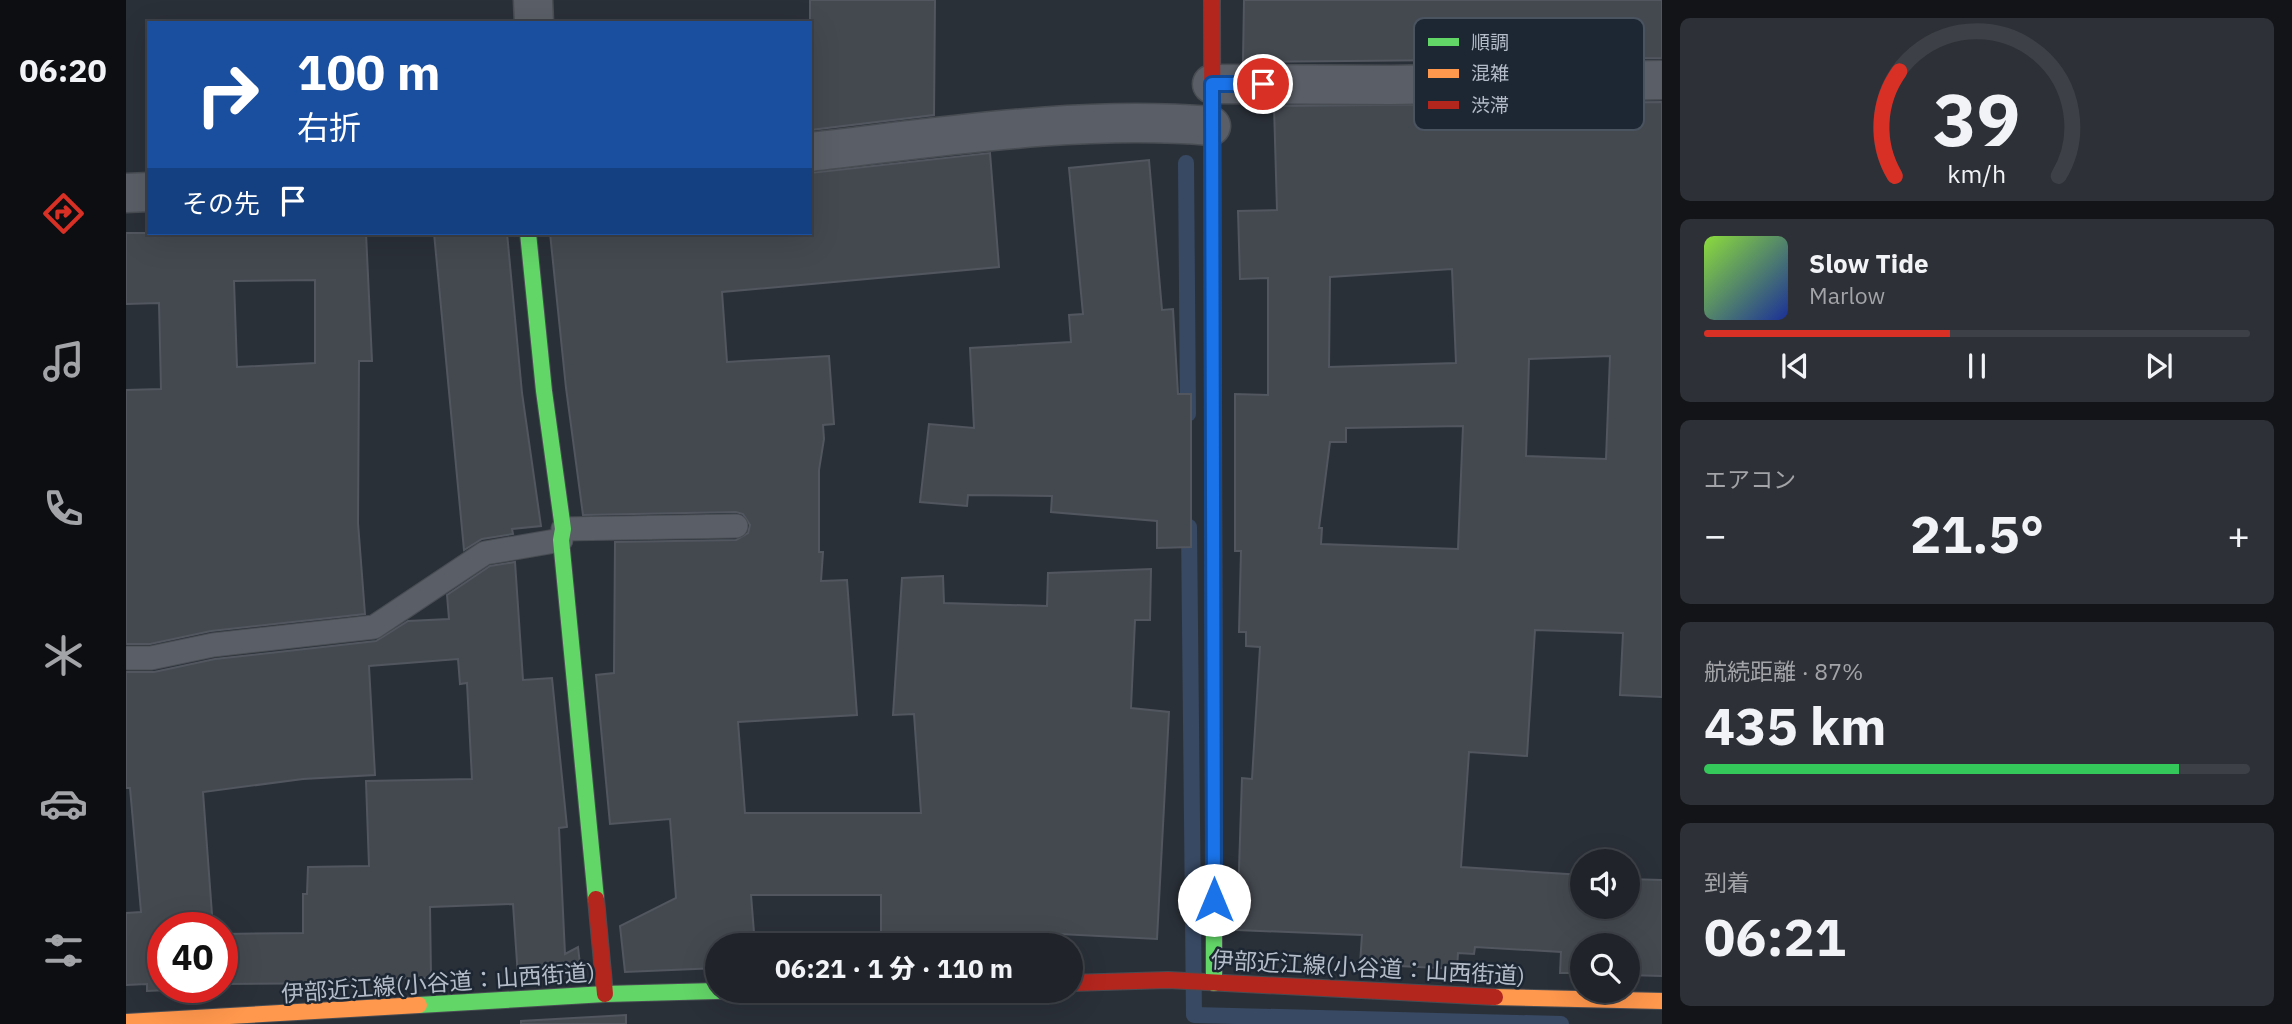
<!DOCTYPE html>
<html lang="ja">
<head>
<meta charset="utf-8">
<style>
	body { margin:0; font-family:"IBM Plex Sans","Noto Sans JP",sans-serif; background:#2d3036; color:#f1f3f6; height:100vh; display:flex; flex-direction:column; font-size:26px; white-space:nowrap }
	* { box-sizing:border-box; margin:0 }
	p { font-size:23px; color:#a2a4a8 }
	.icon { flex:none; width:38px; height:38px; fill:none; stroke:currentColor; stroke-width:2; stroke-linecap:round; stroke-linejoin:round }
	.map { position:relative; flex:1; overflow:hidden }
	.details { display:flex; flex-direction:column; gap:18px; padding:18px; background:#121417; width:630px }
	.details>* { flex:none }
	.hud { position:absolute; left:21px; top:21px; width:665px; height:214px; border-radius:0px; box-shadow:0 7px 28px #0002,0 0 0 2px #3d4147; background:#1a4fa0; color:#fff; overflow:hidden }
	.fabs { position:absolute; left:1444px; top:849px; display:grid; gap:14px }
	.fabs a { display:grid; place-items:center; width:70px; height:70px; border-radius:50%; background:#20242a; box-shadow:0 7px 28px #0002,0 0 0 2px #3d4147; font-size:35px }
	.speed { position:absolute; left:21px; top:912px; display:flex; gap:14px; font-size:35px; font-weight:700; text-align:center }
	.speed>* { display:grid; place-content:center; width:91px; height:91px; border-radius:50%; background:#20242a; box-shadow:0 7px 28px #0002,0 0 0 2px #3d4147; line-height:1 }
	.speed .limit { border:10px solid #d22; background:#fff; color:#111 }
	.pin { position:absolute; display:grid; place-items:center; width:60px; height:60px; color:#fff; margin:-30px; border:4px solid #fff; border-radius:50%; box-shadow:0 2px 7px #0007 }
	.me { position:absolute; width:77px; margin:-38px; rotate:0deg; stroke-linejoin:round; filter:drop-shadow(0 0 5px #0008) }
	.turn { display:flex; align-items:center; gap:24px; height:147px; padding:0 35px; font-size:32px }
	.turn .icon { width:91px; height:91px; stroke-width:2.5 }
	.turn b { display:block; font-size:49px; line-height:60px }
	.then { display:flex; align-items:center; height:66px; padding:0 35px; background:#0003; gap:14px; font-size:26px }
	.big { font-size:52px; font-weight:800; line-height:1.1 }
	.details .tile { flex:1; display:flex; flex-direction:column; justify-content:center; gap:10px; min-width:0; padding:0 24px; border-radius:10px; background:#2d3036 }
	.details .dial { align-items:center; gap:0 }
	.dial svg { height:182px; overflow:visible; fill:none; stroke:#3d4147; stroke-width:7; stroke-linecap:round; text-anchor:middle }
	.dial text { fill:#f1f3f6; stroke:none }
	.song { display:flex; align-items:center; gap:21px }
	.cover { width:84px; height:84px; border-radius:10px; background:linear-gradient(135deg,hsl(90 70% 55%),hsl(230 70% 35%)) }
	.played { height:7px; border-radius:4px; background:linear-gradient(90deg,#d93025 45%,#3d4147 45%) }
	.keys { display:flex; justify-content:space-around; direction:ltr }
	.heat { display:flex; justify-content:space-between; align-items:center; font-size:38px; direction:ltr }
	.charge { height:10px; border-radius:5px; background:linear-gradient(90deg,#34c759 87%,#3d4147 0) }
	.trip { position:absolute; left:579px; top:933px; width:378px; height:70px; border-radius:35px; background:#20242a; box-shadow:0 7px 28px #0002,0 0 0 2px #3d4147; font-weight:800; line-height:70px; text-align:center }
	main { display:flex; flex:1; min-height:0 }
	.dock { display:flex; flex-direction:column; width:126px; justify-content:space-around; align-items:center; background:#0d0e11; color:#a2a4a8 }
	.dock .icon { width:49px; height:49px }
	.dock .selected { color:#d93025 }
	.dock b { font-size:32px; color:#f1f3f6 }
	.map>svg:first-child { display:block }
</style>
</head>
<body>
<main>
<nav class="dock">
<b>06:20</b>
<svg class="icon selected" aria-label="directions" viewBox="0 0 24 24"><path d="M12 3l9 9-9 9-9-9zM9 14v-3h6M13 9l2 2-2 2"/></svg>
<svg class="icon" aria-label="music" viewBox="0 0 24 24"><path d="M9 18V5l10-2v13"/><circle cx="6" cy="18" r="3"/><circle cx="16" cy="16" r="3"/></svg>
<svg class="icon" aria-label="phone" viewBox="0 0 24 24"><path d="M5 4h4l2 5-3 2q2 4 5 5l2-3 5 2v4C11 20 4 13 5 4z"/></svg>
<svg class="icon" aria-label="climate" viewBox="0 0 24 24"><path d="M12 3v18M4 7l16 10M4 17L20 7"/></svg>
<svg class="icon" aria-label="car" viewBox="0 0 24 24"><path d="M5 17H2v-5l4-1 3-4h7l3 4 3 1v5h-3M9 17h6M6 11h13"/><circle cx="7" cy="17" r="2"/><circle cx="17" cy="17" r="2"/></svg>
<svg class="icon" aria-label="filters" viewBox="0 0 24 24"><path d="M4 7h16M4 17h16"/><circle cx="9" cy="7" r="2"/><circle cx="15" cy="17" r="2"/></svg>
</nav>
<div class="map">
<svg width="1536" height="1024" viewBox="0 0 1536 1024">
	<rect width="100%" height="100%" fill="#2a3038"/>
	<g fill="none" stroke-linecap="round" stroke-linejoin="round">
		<g stroke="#384963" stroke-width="16">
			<polyline points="1060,163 1062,414"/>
			<polyline points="1063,527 1068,1015 1435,1024"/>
		</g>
	</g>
	<g fill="#444950" stroke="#52575f" stroke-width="2" fill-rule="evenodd">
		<polygon points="684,0 809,0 808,115 684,130"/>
		<polygon points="1118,0 1536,0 1536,58 1117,62"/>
		<path d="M1536,102V697L1494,695L1497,633L1409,630L1401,756L1343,752L1335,867L1456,875V906H1502V879L1536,880V976L1502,975V945H1456V973H1434L1435,952L1349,947L1348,954L1332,953L1331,969L1234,964L1236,935L1111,930L1116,778L1126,779L1134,647L1120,646V632H1113L1115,551H1109V394L1142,395V278L1114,279L1112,211L1151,210L1148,106ZM1326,269L1330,363L1203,367L1204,277ZM1484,356L1480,459L1400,456L1403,359ZM1337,426L1332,549L1195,544L1196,528H1193L1204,442H1220V428Z"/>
		<polygon points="864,153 873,267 596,292 601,362 703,356 708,424 697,425 698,439 693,470 693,552 697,552 695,581 721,580 731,715 612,722 619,813 795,813 788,714 767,715 776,578 817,576 818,603 921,606 922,573 1025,569 1024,620 1009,620 1005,708 1043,712 1031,939 895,932 896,941 755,945 755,895 625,895 629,945 592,945 592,968 499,972 494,926 550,898 544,819 484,824 470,675 488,673 489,542 610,540 622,533 624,525 617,514 610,512 457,515 440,388 424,233 684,233 684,173"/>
		<polygon points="1023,160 1036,310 1047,309 1052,394 1065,394 1065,547 1031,548 1031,521 925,512 926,496 842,495 841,506 794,502 803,424 848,428 844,348 945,342 943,315 957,314 943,168"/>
		<path d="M0,233H240L246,361H233L232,523L239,614L85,631L24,644H0V390L35,389L33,303L0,304ZM189,280V363L111,367L108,281Z"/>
		<polygon points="308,233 381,233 396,393 415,526 386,529 387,534 356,539 338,550"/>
		<polygon points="389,562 397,680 426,678 441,827 433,828 439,954 452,947 455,973 392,977 387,904 304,907 305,978 230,978 230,983 96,984 96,934 177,933 177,894 181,894 182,867 243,866 240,781 346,779 341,683 334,684 332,659 243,666 249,775 177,779 77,792 87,928 37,928 37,987 90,988 21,991 21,984 0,985 0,913 15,912 4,788 0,788 0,672 28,672 89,659 250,641 282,621 323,619 321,595 364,566"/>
		<polygon points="500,1015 500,1024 395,1024 395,1021"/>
	</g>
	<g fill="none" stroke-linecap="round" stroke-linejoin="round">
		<g stroke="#484c53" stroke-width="25">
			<g id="lane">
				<polyline points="437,529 610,526"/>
				<polyline points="0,658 25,658 87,645 248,627 359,553 435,540"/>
			</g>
		</g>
		<g stroke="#484c53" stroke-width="41">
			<g id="street">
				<polyline points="407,0 408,23"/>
				<polyline points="1086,84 1265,85 1536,80"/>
				<path d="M684,152C815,137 954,115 1085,126"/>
				<polyline points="0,193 23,192"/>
			</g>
		</g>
		<g stroke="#484c53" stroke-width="18">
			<g id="fast">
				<polyline points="402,233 418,391 437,529 435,540 470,899"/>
				<polyline points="1088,841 1088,983"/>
				<polyline points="293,1005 479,994 627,990"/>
			</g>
		</g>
		<g stroke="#484c53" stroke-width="18">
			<g id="slow">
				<polyline points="1087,399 1088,841"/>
				<polyline points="1369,997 1536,1001"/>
				<polyline points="0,1022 293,1005"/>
			</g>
		</g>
		<g stroke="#484c53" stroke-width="18">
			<g id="jam">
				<polyline points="1086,0 1087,399"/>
				<polyline points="470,899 479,994"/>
				<polyline points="945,983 1042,980 1369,997"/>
			</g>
		</g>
		<use href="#lane" stroke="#5a5e66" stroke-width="23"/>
		<use href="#street" stroke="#5a5e66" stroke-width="38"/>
		<use href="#fast" stroke="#63d668" stroke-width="16"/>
		<use href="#slow" stroke="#ff974d" stroke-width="16"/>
		<use href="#jam" stroke="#b3261e" stroke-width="16"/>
	</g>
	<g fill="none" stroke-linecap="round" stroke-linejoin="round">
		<g stroke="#114b97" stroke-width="18">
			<polyline id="route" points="1088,900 1086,84 1137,84"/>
		</g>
		<use href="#route" stroke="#1a73e8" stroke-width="12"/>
	</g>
	<g text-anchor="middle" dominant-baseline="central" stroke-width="5" stroke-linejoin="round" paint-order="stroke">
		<g font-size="23" fill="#b4bcc9" stroke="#1d2633">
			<text transform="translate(1242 967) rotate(3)">伊部近江線(小谷道：山西街道)</text>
			<text transform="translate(312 982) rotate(-4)">伊部近江線(小谷道：山西街道)</text>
		</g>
	</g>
	<rect x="1288" y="18" width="230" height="112" rx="10" fill="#1d2633" stroke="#4a5360" stroke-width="2"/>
	<rect x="1302" y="38" width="31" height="8" fill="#63d668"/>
	<rect x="1302" y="69" width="31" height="9" fill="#ff974d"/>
	<rect x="1302" y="101" width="31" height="8" fill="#b3261e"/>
	<g font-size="19" fill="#b4bcc9">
		<text x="1345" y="49">順調</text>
		<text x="1345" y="80">混雑</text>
		<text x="1345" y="112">渋滞</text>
	</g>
</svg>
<div class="fabs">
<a><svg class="icon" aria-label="sound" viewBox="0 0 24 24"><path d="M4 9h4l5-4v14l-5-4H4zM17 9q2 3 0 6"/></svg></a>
<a><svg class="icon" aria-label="search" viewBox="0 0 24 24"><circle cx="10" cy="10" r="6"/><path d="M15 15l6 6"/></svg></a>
</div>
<div class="speed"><div class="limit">40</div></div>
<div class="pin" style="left:1137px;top:84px;background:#d93025"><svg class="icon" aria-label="arrive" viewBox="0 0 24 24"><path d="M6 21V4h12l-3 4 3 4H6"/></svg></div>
<svg class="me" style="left:1088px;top:900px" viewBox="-20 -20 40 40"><circle r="19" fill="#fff"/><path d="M0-13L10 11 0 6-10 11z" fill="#1a73e8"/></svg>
<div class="trip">06:21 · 1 分 · 110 m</div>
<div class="hud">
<div class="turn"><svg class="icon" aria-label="right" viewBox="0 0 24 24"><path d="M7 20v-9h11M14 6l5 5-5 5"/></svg><div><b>100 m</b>右折</div></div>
<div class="then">その先<svg class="icon" aria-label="arrive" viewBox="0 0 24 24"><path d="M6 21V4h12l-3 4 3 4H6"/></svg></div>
</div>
</div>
<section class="details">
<div class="tile dial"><svg viewBox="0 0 100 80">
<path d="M14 69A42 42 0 1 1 86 69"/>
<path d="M14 69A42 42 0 0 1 16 23" stroke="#d93025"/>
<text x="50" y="56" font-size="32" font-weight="700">39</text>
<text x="50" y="72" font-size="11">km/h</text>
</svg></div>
<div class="tile">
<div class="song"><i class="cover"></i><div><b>Slow Tide</b><p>Marlow</p></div></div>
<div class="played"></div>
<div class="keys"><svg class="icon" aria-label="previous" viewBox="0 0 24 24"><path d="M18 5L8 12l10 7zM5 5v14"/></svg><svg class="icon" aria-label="pause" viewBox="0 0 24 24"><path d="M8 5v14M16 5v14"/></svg><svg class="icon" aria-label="next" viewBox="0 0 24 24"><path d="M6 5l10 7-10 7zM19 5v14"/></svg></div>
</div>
<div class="tile"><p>エアコン</p>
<div class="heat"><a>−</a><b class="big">21.5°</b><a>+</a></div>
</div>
<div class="tile"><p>航続距離 · 87%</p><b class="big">435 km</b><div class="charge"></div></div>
<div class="tile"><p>到着</p><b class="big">06:21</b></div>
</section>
</main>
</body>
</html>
